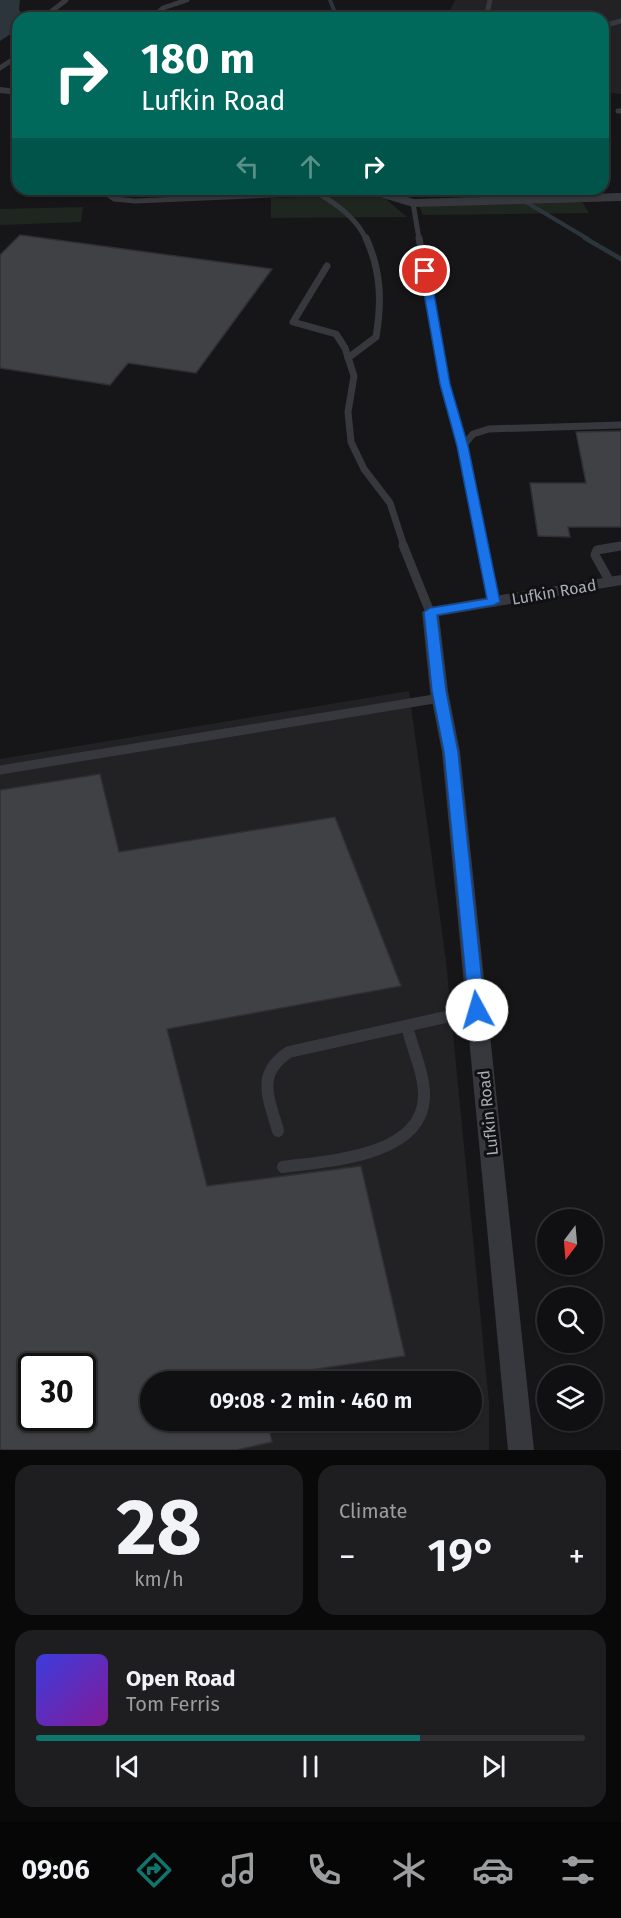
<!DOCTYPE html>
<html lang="en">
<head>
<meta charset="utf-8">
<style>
	body { margin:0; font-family:"Fira Sans",sans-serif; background:#1e1e20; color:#f1f3f6; height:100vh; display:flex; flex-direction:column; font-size:22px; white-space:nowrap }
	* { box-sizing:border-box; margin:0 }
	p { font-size:20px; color:#9c9d9f }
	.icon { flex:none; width:33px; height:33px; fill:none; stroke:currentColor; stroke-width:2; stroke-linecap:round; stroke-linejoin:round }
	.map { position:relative; height:1450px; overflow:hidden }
	.side { display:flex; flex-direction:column; gap:15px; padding:15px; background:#09090a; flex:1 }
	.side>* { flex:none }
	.top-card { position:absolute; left:12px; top:12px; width:597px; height:183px; border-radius:18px; box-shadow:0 2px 4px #0004,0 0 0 2px #303032; background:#00695c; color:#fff; overflow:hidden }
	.needle { width:39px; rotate:196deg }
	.tools { position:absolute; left:537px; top:1209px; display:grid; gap:12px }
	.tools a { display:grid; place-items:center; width:66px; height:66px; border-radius:50%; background:#101012; box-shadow:0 2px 4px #0004,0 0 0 2px #303032; font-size:30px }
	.speed { position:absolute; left:18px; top:1353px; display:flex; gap:12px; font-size:30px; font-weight:700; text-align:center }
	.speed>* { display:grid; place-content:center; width:78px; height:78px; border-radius:50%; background:#101012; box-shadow:0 2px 4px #0004,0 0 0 2px #303032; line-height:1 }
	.speed .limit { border:3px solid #111; border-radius:9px; background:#fff; color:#111 }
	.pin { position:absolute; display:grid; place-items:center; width:51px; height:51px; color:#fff; margin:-26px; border:3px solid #fff; border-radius:50%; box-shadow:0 2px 6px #0007 }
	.me { position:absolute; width:66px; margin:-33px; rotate:354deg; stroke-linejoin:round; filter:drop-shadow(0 0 4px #0008) }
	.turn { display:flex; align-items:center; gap:21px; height:126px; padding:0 30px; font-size:27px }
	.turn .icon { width:78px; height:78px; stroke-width:2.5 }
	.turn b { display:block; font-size:42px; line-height:51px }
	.lanes { display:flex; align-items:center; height:57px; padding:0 30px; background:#0003; justify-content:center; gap:30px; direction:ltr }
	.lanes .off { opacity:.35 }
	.big { font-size:45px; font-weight:600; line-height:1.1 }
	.side .tile { flex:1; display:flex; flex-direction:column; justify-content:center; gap:9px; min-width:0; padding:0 21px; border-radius:18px; background:#1e1e20 }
	.side .dial { align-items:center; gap:0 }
	.dial b { font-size:78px; line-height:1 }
	.song { display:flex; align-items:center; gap:18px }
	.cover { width:72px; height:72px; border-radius:9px; background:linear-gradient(135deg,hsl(240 70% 55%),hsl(290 70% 35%)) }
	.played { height:6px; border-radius:3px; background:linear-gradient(90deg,#0f766e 70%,#303032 70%) }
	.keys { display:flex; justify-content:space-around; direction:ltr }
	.heat { display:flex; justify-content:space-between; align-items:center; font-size:33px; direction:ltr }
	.side .tiles { flex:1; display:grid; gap:15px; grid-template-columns:1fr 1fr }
	.tile:last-child { grid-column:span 2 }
	.trip { position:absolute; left:140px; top:1371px; width:342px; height:60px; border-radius:30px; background:#101012; box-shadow:0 2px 4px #0004,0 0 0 2px #303032; font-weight:600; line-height:60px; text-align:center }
	.menu { display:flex; height:96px; justify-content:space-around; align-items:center; background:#060607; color:#9c9d9f }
	.menu .icon { width:42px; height:42px }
	.menu .current { color:#0f766e }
	.menu b { font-size:27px; color:#f1f3f6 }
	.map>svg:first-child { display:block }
</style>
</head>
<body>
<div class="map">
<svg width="621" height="1450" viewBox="0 0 621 1450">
	<rect width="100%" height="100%" fill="#161618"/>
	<g fill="#222225" fill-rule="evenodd">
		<polygon points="455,0 621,0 621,94 603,92 603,18 446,18"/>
		<path d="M409,691L446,961L489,1403V1450H0V759ZM32,1366H82V1418H32ZM150,1382H471V1420H150Z"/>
	</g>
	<g fill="#1e261f">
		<polygon points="332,189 374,189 407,217 271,218 271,198 333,196"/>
		<polygon points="565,194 583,203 589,213 423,215 416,199"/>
		<polygon points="83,207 81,222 0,225 0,209"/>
	</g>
	<polygon fill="#2c353c" points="0,0 20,0 19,9 23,18 18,18 18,29 0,41"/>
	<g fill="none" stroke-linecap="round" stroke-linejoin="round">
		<g stroke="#2c353c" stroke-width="4">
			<polyline points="330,0 337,18"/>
			<polyline points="504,189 588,239"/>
		</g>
		<polyline stroke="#2c353c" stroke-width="4.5" points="585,238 621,259"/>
	</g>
	<g fill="#404145" stroke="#303034" stroke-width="1.5" fill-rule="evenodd">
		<polygon points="20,235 272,269 196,373 128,363 110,385 0,368 0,255"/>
		<polygon points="621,431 621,527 568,527 570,537 538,536 530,483 586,483 576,432"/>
		<path d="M100,774L119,852L335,817L401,986L167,1029L207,1186L361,1166L405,1356L256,1378L257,1382H150V1420H267L272,1442L237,1450H0V790ZM32,1366H82V1418H32Z"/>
	</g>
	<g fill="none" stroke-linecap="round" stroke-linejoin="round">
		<g stroke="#37383d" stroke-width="5">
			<polyline points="43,18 66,0"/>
			<polyline points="152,18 163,8 187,0"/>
			<polyline points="486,18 490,0"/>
			<polyline points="603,26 621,21"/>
			<polyline points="0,68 18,56"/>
			<polyline points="618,111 621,111"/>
			<polyline points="107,189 107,194 114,199 135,201 318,193"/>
			<path d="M317,189L318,193C338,205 356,218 366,239"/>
			<polyline points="413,203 419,239"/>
		</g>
		<g stroke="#37383d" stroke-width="7">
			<polyline points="419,238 445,384 463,446"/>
			<polyline points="327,266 293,322 336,334 345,348 354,376 348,412 351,442 364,469 390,503 404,546"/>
			<path d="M348,358L376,337C382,301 381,271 366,238"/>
			<polyline points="483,546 463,446 473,434 489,429 621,425"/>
		</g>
		<g stroke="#37383d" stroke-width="9">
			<polyline points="403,545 430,612"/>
			<polyline points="483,545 494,602"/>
			<polyline points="610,582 595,555 597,550 621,546"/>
			<polyline points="0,770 440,698"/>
		</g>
		<g stroke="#37383d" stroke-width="12">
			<path d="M278,1131C269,1098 255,1074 289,1052L477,1010"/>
			<path d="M283,1167C327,1161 421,1157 424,1098C425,1074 412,1049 407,1026"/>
		</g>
		<g fill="#37383d" fill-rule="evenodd">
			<polygon points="0,87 18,89 18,95 0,93"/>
			<polygon points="376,189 388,189 391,192 414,199 621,193 621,201 413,207 383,198"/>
			<polygon points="621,575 621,585 439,616 448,691 460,752 534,1450 508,1450 442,752 430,691 422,612 430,607"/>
		</g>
	</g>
	<polygon fill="#1a73e8" stroke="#114b97" stroke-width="1.5" points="425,268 430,271 450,384 468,446 500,602 494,605 437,615 446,691 458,752 485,1010 477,1016 469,1010 444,752 432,691 424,612 430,608 487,599 457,446 440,384 420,271"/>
	<g text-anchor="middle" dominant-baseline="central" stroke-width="6" stroke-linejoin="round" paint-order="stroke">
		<g font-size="16" fill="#a8adb8" stroke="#111113">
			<text transform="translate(554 592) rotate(-10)">Lufkin Road</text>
			<text transform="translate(488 1113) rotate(-96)">Lufkin Road</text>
		</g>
	</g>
</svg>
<div class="tools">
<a><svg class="needle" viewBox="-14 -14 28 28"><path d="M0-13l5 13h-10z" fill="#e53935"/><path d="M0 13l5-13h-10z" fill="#9c9d9f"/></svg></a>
<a><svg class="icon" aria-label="search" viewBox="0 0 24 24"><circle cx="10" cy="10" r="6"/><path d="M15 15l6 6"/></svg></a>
<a><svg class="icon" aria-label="layers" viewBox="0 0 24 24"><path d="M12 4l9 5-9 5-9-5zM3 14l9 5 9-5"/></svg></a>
</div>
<div class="speed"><div class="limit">30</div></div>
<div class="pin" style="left:425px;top:271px;background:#d93025"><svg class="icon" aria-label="arrive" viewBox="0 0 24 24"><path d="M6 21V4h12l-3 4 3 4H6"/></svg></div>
<svg class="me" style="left:477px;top:1010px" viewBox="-20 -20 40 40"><circle r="19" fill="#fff"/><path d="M0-13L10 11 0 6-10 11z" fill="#1a73e8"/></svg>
<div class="trip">09:08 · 2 min · 460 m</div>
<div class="top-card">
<div class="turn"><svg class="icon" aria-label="right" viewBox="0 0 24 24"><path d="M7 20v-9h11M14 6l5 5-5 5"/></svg><div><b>180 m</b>Lufkin Road</div></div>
<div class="lanes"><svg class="icon off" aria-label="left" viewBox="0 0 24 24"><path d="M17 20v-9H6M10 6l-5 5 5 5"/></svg><svg class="icon off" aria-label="ahead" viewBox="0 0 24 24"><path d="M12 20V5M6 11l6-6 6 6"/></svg><svg class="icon" aria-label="right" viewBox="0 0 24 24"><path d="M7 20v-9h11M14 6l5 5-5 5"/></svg></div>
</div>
</div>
<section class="side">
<div class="tiles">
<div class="tile dial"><b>28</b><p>km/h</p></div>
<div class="tile"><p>Climate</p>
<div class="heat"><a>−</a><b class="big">19°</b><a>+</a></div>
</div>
<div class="tile">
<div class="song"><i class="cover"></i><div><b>Open Road</b><p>Tom Ferris</p></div></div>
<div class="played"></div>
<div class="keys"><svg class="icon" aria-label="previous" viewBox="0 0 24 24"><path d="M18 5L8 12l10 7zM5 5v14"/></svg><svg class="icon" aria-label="pause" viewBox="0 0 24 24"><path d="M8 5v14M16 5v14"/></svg><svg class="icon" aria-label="next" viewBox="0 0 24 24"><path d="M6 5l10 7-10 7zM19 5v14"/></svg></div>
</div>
</div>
</section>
<nav class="menu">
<b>09:06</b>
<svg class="icon current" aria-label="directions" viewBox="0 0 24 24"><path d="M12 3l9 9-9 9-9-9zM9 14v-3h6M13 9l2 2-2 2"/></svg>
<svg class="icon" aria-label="music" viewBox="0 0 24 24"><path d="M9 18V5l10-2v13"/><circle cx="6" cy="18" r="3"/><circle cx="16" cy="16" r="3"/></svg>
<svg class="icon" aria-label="phone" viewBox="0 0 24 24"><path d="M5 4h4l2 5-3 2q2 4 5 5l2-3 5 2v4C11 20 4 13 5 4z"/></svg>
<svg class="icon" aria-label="climate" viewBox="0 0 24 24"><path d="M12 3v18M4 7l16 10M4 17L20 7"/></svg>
<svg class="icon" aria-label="car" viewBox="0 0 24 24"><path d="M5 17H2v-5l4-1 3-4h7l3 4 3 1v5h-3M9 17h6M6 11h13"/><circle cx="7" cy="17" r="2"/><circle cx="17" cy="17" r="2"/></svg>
<svg class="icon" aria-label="filters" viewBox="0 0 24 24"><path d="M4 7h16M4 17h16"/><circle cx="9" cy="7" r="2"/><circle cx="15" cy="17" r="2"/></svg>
</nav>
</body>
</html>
